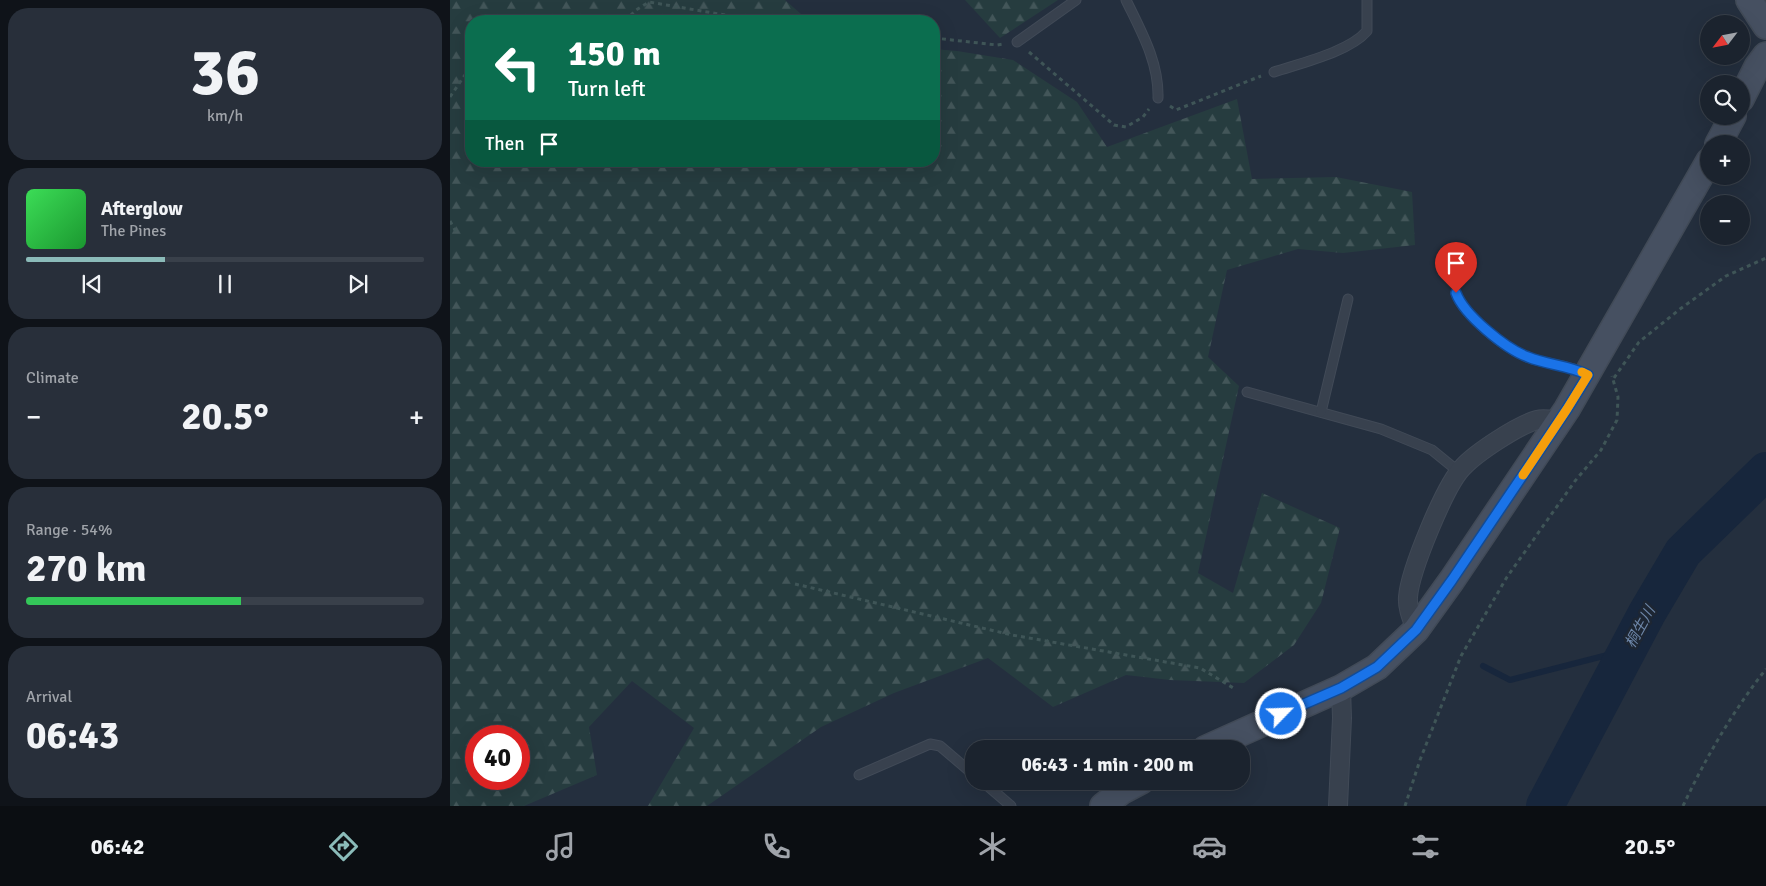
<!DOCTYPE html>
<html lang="en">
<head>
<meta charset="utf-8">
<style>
	body { margin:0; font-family:Signika,"Noto Sans JP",sans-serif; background:#282f3a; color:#f1f3f6; height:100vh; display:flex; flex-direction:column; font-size:19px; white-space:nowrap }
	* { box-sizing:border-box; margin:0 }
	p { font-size:16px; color:#a0a4aa }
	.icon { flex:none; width:28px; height:28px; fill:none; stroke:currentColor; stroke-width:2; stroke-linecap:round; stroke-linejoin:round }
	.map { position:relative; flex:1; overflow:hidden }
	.panel { display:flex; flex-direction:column; gap:8px; padding:8px; background:#0f1319; width:450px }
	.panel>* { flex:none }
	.banner { position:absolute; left:15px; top:15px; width:475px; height:152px; border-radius:20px; box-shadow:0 5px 20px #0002,0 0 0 1px #39404a; background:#0b6e4f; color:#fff; overflow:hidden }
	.needle { width:32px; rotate:238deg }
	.tools { position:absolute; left:1250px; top:15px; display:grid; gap:10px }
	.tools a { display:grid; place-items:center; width:50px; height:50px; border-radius:50%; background:#1b232e; box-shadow:0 5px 20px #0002,0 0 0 1px #39404a; font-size:25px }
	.speed { position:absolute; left:15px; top:725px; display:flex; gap:10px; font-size:25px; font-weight:700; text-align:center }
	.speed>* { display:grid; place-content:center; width:65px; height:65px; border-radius:50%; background:#1b232e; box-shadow:0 5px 20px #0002,0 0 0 1px #39404a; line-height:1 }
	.speed .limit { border:8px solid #d22; background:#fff; color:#111 }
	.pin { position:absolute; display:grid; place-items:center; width:42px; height:42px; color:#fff; margin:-51px -21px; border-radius:50% 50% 50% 0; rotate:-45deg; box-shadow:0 0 5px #0007 }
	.pin .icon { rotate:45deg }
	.me { position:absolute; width:55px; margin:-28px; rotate:66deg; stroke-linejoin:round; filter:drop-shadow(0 0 4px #0008) }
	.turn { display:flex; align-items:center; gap:18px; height:105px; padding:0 20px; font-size:22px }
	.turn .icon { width:65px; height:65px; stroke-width:2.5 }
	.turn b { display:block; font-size:35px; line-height:42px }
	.then { display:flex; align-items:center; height:48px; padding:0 20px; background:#0003; gap:10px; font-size:19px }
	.big { font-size:38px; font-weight:800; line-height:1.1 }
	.panel .tile { flex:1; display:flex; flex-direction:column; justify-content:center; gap:8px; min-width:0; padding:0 18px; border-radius:20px; background:#282f3a }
	.panel .dial { align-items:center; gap:0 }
	.dial b { font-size:65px; line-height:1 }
	.song { display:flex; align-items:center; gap:15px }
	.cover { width:60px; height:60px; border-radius:8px; background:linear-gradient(135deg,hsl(130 70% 55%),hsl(130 70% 35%)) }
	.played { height:5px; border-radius:2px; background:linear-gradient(90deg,#8bbbb9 35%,#39404a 35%) }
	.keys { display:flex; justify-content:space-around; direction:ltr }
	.heat { display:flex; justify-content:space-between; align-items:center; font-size:28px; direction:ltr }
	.charge { height:8px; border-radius:4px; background:linear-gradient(90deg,#34c759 54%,#39404a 0) }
	.trip { position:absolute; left:515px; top:740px; width:285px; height:50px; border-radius:20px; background:#1b232e; box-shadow:0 5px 20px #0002,0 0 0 1px #39404a; font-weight:800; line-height:50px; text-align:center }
	.menu { display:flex; height:80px; justify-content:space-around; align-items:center; background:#0b0e12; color:#a0a4aa }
	.menu .icon { width:35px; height:35px }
	.menu .on { color:#8bbbb9 }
	.menu b { font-size:22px; color:#f1f3f6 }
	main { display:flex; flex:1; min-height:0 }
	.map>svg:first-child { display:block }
</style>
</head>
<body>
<main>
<section class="panel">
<div class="tile dial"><b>36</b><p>km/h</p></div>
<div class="tile">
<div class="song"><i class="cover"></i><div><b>Afterglow</b><p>The Pines</p></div></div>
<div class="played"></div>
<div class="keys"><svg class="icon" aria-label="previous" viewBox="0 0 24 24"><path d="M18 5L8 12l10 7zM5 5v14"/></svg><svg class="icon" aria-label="pause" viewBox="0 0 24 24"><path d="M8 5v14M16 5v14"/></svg><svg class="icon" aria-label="next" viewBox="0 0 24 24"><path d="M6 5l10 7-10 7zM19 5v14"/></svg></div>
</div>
<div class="tile"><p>Climate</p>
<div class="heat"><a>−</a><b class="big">20.5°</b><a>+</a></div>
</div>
<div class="tile"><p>Range · 54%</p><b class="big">270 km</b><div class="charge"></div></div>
<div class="tile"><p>Arrival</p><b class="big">06:43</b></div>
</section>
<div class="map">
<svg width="1316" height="806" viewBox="0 0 1316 806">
	<defs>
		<pattern id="forest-firs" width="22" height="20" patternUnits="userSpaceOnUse" patternTransform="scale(1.25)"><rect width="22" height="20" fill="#263c3f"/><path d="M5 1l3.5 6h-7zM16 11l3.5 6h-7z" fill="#435659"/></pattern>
	</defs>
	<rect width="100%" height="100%" fill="#242f3e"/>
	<g fill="url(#forest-firs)" fill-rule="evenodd">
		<path d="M0,0H335L359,21H21V161H484V49L507,51L563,60L627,102L657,147L787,99L802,179L886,177L962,192L965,245L893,253L848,249L777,270L758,357L789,386L748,573L783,593L812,493L890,528L871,603L844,645L794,683L720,680L676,675L603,707L538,658L444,693L371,727L257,806H198L244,728L182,681L139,727L147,775L74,806H0ZM26,736H69V779H26Z"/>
		<polygon points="515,0 608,0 550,38"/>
	</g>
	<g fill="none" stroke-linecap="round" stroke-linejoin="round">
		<polyline stroke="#17263c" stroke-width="6" points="1033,666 1060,680 1177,650"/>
		<polyline stroke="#17263c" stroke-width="38" points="1095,806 1197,613 1233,552 1316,471"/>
		<g stroke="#414a57" stroke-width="11">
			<g id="lane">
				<path d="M676,0C691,31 709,62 708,98"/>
				<polyline points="567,42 626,0"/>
				<path d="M824,72C851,63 899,52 917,31V0"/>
				<path d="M1006,293C1014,316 1055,348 1077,357C1096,365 1118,364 1136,374"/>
				<polyline points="797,392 931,429 982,450 1009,472"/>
				<polyline points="871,412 898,299"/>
				<polyline points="409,775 480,744 490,746 524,775"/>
				<polyline points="532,781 561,806"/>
			</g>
		</g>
		<g stroke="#414a57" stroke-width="20">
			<g id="street">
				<path d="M966,630C962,619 957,608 958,597C960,571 995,485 1013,467C1026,453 1068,425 1087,420C1094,418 1102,420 1109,421"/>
				<polyline points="888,806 892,718 891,688"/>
			</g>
		</g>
		<g stroke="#414a57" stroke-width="28">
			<g id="secondary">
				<polyline points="1299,0 1316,26"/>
				<polyline points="1291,99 1307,67 1316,55"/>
				<polyline points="1268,144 1283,116"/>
				<polyline points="755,749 891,688 927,667 966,630 1002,580 1117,409 1259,161"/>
				<polyline points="653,806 672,791 691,781"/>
			</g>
		</g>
		<g stroke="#3f5557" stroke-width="3" stroke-dasharray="4 4" stroke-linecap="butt">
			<polyline points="175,21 186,10 199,2 310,21"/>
			<polyline points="484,38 547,45 554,44"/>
			<polyline points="579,52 664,125 676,127 693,117 699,109"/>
			<polyline points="0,97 21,66"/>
			<polyline points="720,106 726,110 811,76"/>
			<polyline points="0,221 6,232"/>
			<polyline points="1164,378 1189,342 1230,309 1276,276 1316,258"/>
			<polyline points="345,584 562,635 750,668 785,689"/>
			<polyline points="955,806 970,760 1011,656 1057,577 1125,481 1151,450 1167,420 1168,397 1162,376"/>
			<path d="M1233,806C1256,757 1283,711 1316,669"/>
		</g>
		<use href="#lane" stroke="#38414e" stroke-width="9"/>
		<use href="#street" stroke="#38414e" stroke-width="18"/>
		<use href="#secondary" stroke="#465061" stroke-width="25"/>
	</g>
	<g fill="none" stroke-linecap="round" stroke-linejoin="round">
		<g stroke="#114b97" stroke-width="12">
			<path id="route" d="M831,714L891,688L927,667L966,630L1002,580L1077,469L1117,409L1138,375C1119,365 1097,365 1078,357C1056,349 1014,315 1006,293"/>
		</g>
		<use href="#route" stroke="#1a73e8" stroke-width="9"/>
		<polyline stroke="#f59e0b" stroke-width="9" points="1073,475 1117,409 1138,375 1132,372"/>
	</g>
	<g text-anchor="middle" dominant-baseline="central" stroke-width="5" stroke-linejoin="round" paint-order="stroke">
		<g font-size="15" font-style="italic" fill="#6d86a8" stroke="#1d2633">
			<text transform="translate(1190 627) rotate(-61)">桐生川</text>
		</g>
	</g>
</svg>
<div class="tools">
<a><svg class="needle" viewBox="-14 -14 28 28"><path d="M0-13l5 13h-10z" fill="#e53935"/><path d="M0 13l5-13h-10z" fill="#a0a4aa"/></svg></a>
<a><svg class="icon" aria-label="search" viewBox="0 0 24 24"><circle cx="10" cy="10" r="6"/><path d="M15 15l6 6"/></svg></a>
<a>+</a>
<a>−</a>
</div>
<div class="speed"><div class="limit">40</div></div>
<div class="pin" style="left:1006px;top:293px;background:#d93025"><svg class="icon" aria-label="arrive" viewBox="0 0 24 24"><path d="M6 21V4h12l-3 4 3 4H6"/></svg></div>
<svg class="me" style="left:831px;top:714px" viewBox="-20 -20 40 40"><circle r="17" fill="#1a73e8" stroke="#fff" stroke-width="3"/><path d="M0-11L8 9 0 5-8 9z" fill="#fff"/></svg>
<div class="trip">06:43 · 1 min · 200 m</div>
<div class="banner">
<div class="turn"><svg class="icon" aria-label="left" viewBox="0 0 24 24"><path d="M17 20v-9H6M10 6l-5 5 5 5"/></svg><div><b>150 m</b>Turn left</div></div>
<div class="then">Then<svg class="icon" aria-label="arrive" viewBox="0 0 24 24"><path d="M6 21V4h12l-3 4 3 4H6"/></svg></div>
</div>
</div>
</main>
<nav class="menu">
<b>06:42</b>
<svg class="icon on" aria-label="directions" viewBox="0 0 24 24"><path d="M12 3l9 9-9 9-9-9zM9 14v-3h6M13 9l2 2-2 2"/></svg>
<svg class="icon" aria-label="music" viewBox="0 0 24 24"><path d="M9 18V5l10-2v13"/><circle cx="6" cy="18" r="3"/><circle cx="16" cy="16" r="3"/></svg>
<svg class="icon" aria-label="phone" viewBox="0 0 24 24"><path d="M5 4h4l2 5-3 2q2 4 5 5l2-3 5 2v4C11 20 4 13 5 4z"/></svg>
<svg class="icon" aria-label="climate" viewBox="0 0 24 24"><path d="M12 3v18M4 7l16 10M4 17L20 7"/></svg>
<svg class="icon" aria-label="car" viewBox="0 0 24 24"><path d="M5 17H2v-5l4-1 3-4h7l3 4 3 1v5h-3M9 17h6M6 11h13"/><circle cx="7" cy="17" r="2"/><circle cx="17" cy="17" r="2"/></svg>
<svg class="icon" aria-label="filters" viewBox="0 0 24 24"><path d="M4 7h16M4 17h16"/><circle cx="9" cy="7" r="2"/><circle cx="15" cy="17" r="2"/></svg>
<b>20.5°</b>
</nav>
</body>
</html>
